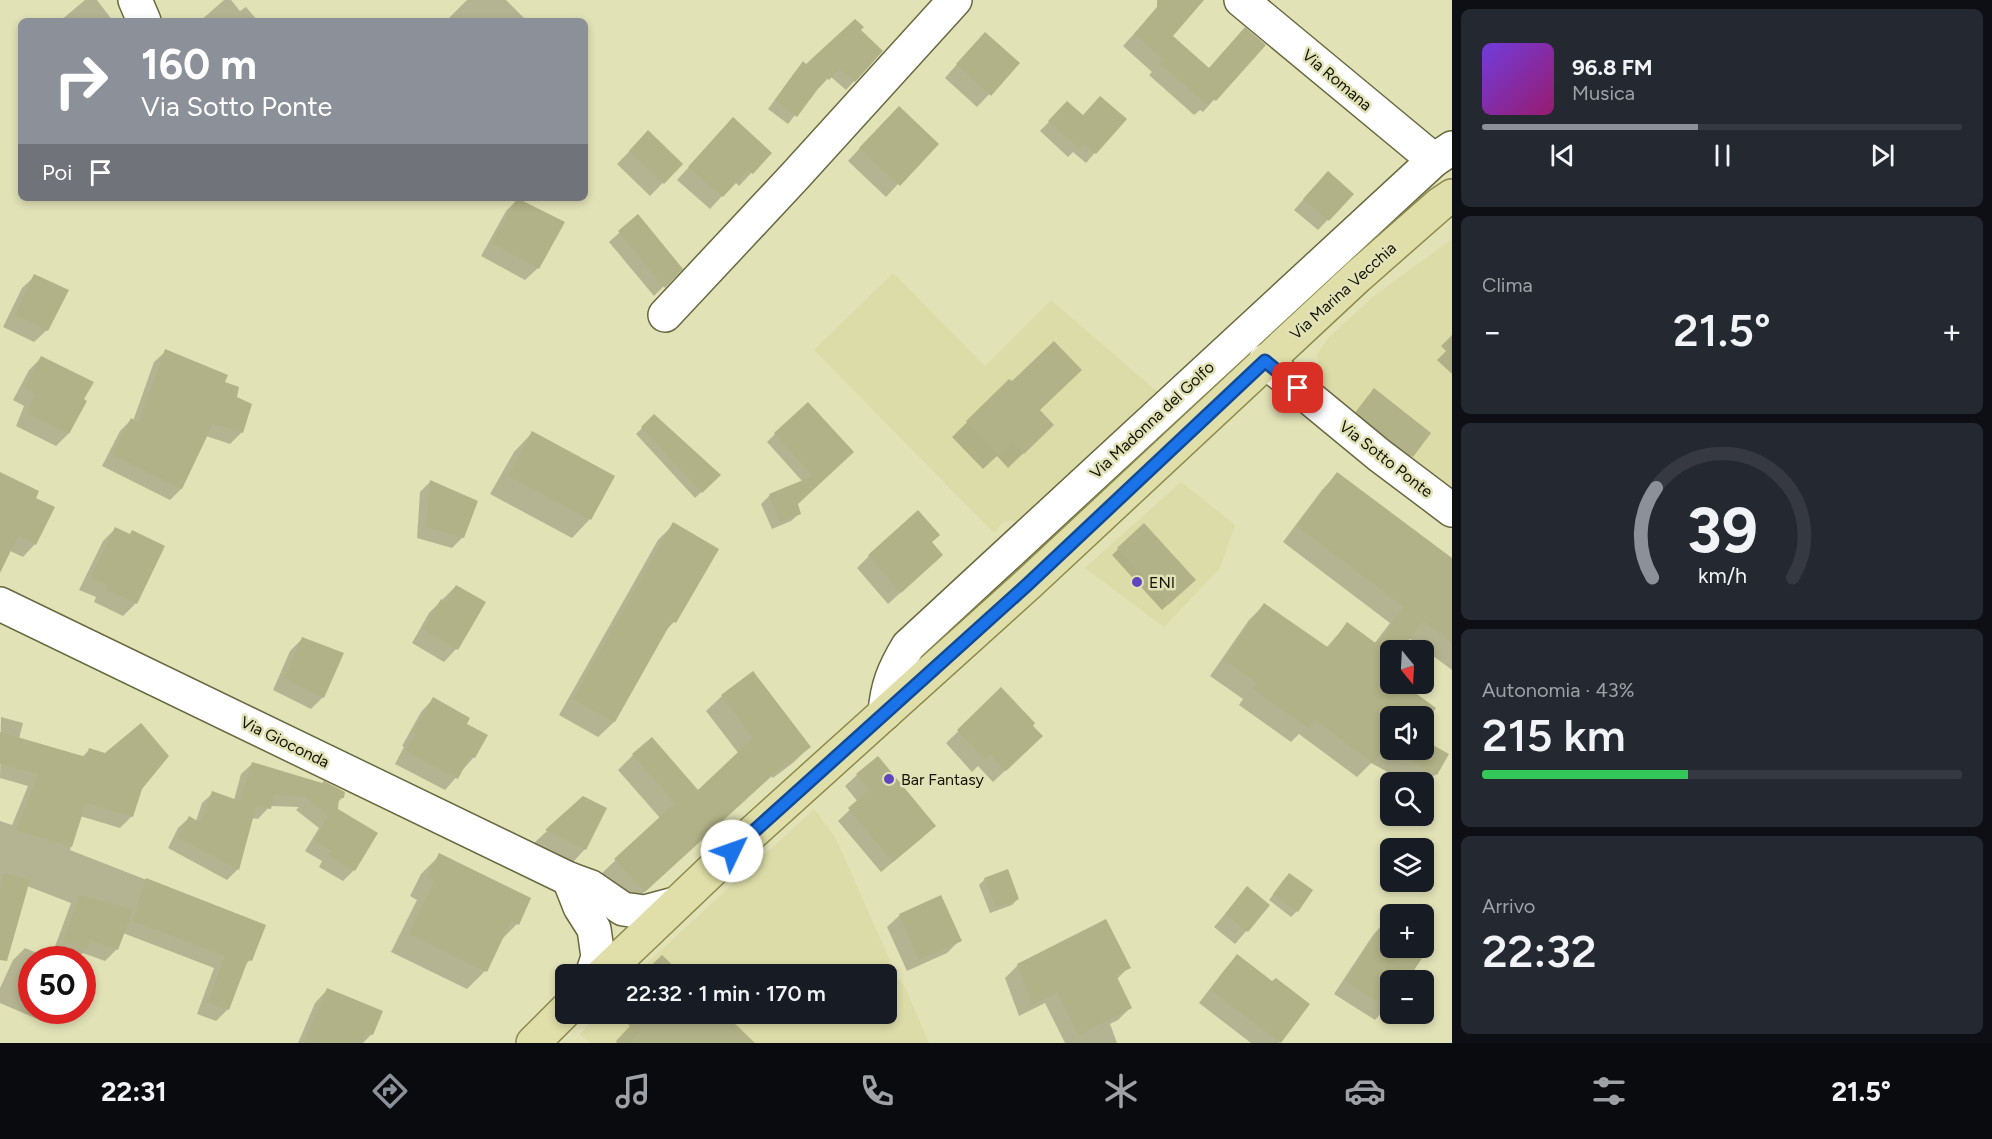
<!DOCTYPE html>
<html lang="it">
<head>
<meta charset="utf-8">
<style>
	body { margin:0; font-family:Figtree,sans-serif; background:#242831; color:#f1f3f6; height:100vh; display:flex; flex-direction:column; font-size:22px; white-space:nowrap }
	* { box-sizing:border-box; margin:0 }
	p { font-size:20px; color:#9ea1a6 }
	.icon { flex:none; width:33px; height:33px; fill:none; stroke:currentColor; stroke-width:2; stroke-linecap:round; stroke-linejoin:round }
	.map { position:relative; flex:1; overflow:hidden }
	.panel { display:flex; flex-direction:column; gap:9px; padding:9px; background:#0d0f14; width:540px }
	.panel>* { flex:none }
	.banner { position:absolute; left:18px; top:18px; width:570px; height:183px; border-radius:9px; box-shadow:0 3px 9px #0003; background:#8c9099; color:#fff; overflow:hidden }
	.needle { width:39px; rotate:162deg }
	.controls { position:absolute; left:1380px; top:640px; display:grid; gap:12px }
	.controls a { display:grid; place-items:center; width:54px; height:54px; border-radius:9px; background:#171b24; box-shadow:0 3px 9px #0003; font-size:30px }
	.speed { position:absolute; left:18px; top:946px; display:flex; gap:12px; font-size:30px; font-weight:700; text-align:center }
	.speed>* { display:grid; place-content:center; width:78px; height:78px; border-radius:50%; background:#171b24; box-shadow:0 3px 9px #0003; line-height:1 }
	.speed .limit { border:9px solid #d22; background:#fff; color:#111 }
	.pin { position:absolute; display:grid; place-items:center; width:51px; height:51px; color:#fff; margin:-26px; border-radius:12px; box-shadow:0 3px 9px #0006 }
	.me { position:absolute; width:66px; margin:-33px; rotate:48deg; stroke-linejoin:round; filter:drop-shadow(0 0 4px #0008) }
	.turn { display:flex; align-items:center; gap:21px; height:126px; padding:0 24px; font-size:27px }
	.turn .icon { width:78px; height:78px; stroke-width:2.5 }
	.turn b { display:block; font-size:42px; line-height:51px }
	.then { display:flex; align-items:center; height:57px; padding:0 24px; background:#0003; gap:12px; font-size:22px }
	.big { font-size:45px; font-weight:600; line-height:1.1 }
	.panel .widget { flex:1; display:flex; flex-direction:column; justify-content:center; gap:9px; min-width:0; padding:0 21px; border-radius:9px; background:#242831 }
	.panel .dial { align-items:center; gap:0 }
	.dial svg { height:156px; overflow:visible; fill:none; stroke:#363941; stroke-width:7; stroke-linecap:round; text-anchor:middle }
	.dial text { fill:#f1f3f6; stroke:none }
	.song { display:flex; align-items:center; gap:18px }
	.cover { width:72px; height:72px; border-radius:9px; background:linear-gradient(135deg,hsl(260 70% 55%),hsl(320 70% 35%)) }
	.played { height:6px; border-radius:3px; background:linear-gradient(90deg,#8c9099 45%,#363941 45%) }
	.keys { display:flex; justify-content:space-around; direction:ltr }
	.heat { display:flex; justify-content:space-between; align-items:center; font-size:33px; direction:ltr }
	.charge { height:9px; border-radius:4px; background:linear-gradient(90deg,#34c759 43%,#363941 0) }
	.trip { position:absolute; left:555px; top:964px; width:342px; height:60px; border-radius:9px; background:#171b24; box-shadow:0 3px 9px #0003; font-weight:600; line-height:60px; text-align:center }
	.menu { display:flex; height:96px; justify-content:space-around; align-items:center; background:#090b0e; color:#9ea1a6 }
	.menu .icon { width:42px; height:42px }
	.menu .selected { color:#8c9099 }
	.menu b { font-size:27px; color:#f1f3f6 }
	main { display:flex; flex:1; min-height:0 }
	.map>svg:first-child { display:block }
</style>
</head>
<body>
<main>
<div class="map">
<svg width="1452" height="1043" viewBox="0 0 1452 1043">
	<rect width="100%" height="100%" fill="#e2e2b7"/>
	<g fill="#dcdca8">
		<polygon points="1452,239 1452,495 1347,414 1324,386 1317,355 1328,338 1374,296"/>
		<polygon points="893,273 985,366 1051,300 1161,395 1031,519 1003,522 994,533 814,350"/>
		<polygon points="1181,482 1235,525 1220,568 1164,627 1085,568"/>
		<polygon points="814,809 835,837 889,958 891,971 905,987 929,1043 591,1043 579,1035 598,1014 886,1014 886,975 634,975"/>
	</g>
	<g fill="#0003">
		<polygon points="85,0 97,0 113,21 60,21"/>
		<polygon points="224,0 231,0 240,11 246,7 258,21 200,21"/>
		<polygon points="467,0 506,0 524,18 521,21 446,21"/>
		<polygon points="1149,17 1171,36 1220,93 1203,112 1200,110 1194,115 1149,75 1152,72 1123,46"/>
		<polygon points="859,30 881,51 846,90 830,76 819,88 818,86 788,124 768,109 795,72 804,63 806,66"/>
		<polygon points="973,46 1018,64 977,107 945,78"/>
		<polygon points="1067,103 1083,117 1124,119 1086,163 1073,152 1068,157 1040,131"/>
		<polygon points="886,120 898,184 886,197 848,161"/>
		<polygon points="648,132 681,164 650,196 617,164"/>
		<polygon points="721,132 770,153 739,186 735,182 710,209 677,180"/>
		<polygon points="1318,183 1352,194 1318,230 1294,210"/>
		<polygon points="518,199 538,268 525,280 481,256 506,211"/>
		<polygon points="638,216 681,269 654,296 609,242"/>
		<polygon points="35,276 47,330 34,342 3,327 22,288"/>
		<polygon points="1452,335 1452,374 1437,360 1446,351 1441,346"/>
		<polygon points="166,351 224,383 235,398 250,405 241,433 230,444 206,436 181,489 170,500 102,466 120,431 131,420 133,421 154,362"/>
		<polygon points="42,357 85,402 68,434 56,446 16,426 24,406 13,400 29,370"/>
		<polygon points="1009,381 1052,425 1008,468 997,456 983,469 952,437"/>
		<polygon points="1368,396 1429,433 1406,462 1351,418"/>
		<polygon points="654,416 719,475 695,498 636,434"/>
		<polygon points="532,433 590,519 572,538 490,494 514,452"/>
		<polygon points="775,434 852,452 796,504 800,513 791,521 772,529 761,504 769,496 803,482 767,442"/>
		<polygon points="0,474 34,499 35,544 23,557 6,549 0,552"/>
		<polygon points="1337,474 1452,560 1452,670 1409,638 1399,651 1390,651 1390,663 1384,672 1390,677 1390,684 1400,684 1434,709 1424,722 1424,717 1390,717 1390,750 1424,750 1424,742 1447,755 1436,774 1424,787 1424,783 1408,783 1371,763 1357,777 1299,734 1291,742 1239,705 1243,699 1210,676 1249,620 1264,605 1326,648 1347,624 1374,644 1390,623 1283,542 1322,490"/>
		<polygon points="430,482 463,537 452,548 417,538 420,492"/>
		<polygon points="674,524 674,622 664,632 614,722 598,737 559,715 658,540"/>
		<polygon points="1144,525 1188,586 1162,610 1112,555"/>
		<polygon points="115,529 163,547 135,604 123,616 94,602 96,597 79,590 103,541"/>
		<polygon points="930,543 929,567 888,604 857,568 869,556"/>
		<polygon points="456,586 484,603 456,649 444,662 412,643 429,613"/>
		<polygon points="302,639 323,697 311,709 273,690 290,651"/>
		<polygon points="753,673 809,747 794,762 773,778 771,776 629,906 600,875 660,818 618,770 633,755 698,792 739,754 706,711 722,696"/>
		<polygon points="1001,690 1028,749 993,782 978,766 972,772 946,743"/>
		<polygon points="433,699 465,724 474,757 445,790 395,764 404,747 402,746 421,712"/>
		<polygon points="1,717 23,723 19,739 81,758 90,749 141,789 132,816 120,828 80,816 70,850 264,926 250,960 244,966 228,1009 216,1021 197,1014 214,968 123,933 116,950 105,961 83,953 76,960 71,960 53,952 71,903 27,886 0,947 0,821 12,825 28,786 0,778"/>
		<polygon points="252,764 343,797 337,803 336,810 376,834 354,870 343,881 319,867 322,861 305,851 319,828 296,810 299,807 270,806 258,819 252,818 238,869 227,880 168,848 178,828 189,818 196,821 202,803 213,793 234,800 241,774"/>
		<polygon points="857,775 923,837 881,872 838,821 858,802 845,786"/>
		<polygon points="583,798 585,849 573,862 534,843"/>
		<polygon points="440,855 517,924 499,942 485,971 467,989 391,952 417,900 410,896 421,874"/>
		<polygon points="985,879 1018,899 1012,905 990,913 979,885"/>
		<polygon points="1283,881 1297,911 1291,917 1269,900"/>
		<polygon points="1247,888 1268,906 1235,944 1214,927"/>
		<polygon points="900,915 960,940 947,953 907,971 887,927"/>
		<polygon points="1105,921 1129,967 1116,980 1130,1008 1118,1020 1110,1024 1117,1043 1065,1043 1045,1003 1019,1016 1005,978 1017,966"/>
		<polygon points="1385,922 1390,926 1390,948 1426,949 1405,981 1390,981 1390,1003 1375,1020 1334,994 1373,935"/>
		<polygon points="25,948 54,960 32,960 32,1011 45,1011 37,1019 0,1003 0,988 13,960"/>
		<polygon points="662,955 683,975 641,975"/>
		<polygon points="1237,956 1272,983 1308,1004 1279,1043 1251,1043 1199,1003 1225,969"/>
		<polygon points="327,990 372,1034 363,1043 298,1043 315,1003"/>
		<polygon points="625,1014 723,1014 752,1043 617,1043 616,1041 630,1026 621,1018"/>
	</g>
	<g fill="#b2b288">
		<polygon points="1157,0 1204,0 1173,36 1209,68 1245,27 1266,45 1216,101 1213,99 1207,104 1159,63 1163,59 1134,34 1157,7"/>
		<polygon points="855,19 864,27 861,30 883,51 855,82 840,69 829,80 826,78 797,117 775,100 803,61 806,64"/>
		<polygon points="985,32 1020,63 991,96 956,64"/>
		<polygon points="1100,96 1127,119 1096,154 1083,143 1079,148 1048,121 1067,101 1083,115"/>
		<polygon points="899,106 939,144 900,186 859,148"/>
		<polygon points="733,117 772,153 753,174 748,170 723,197 688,167"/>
		<polygon points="648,130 683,164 664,184 629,151"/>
		<polygon points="1328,171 1354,194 1329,221 1303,199"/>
		<polygon points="517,198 565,222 539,269 492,243"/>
		<polygon points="638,214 683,269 665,288 618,231"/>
		<polygon points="34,274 69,290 48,331 15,315"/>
		<polygon points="1054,341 1082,370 1040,410 1054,425 1024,454 1012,442 999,456 966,421 1009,379 1012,381"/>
		<polygon points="165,349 228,375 225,382 239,387 237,397 252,404 243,433 213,424 182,489 112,454 131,418 139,423"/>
		<polygon points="41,356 94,382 84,399 87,401 69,434 27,413 36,394 25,387"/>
		<polygon points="1374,388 1431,433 1413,457 1356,412"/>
		<polygon points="808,402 854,452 798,504 801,514 780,522 769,494 813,476 774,433"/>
		<polygon points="654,414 721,475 702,493 641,427"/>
		<polygon points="532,431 615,476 591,520 508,476"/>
		<polygon points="0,472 39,491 36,498 55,507 36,545 18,536 0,573"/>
		<polygon points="1337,472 1452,558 1452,643 1423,621 1401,651 1390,651 1390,665 1386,672 1390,675 1390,684 1403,684 1436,708 1424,725 1424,717 1390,717 1390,750 1385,747 1373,763 1314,719 1308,728 1253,689 1257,683 1224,660 1264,603 1329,648 1347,622 1377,644 1404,607 1297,526"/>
		<polygon points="430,480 478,501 464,538 426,527"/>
		<polygon points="918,510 940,535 932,542 943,555 901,593 868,555"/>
		<polygon points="673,522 719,549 676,623 672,621 615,722 573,699"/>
		<polygon points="1144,523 1196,580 1168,605 1117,548"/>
		<polygon points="115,527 130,534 132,530 165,546 137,604 105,589 107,585 91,577"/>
		<polygon points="456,585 486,602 458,650 423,630 441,599 446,602"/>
		<polygon points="302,637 344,653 324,698 284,678"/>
		<polygon points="753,671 811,747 789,764 787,762 645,892 614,859 675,803 632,754 652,737 698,790 753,738 721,695"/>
		<polygon points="1001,687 1035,723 1033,726 1043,736 1006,771 991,755 985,760 957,730"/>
		<polygon points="433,697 470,718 467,724 488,735 475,758 470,756 458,779 406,751 416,734 413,733"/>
		<polygon points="141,723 169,756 142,789 133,817 86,803 72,847 16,830 39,774 0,764 0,732 86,757 89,748 105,753"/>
		<polygon points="1424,740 1449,754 1437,775 1391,750 1424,750"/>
		<polygon points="878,756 936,826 893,862 848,808 869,790 856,774"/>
		<polygon points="252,762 322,783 324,781 345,792 344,798 339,798 338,809 378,833 355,871 328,855 331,850 314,840 328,816 306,798 307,797 274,795 271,809 252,806 256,807 239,870 178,837 189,816 201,823 212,791 240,801"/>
		<polygon points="583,796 607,808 586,850 545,830"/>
		<polygon points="439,853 531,898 519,925 511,921 487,972 409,934 434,881 427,878"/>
		<polygon points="1008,869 1019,899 996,908 984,878"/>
		<polygon points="5,873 30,880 7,961 0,960 0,889"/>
		<polygon points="1289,873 1313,890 1298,912 1273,894"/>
		<polygon points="146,878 266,925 252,961 248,960 229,1010 208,1002 225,956 133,921"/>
		<polygon points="1247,886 1270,905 1248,932 1225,914"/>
		<polygon points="80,895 133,910 118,950 90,940 87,950 63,941"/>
		<polygon points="941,895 962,941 919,960 899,914"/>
		<polygon points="1106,919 1131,968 1116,975 1132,1008 1079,1035 1057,992 1032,1005 1017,964"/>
		<polygon points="1385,920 1390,924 1390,948 1424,948 1424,946 1428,949 1407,981 1390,981 1390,1010 1345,981"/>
		<polygon points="1237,954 1272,981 1276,978 1310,1004 1281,1043 1210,990"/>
		<polygon points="327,988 383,1011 373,1035 366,1033 362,1043 304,1043"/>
		<polygon points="640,1014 725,1014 755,1043 629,1043 641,1031 633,1022"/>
	</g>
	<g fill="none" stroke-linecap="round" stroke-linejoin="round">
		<g stroke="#696841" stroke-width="36">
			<g id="minor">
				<polyline points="135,0 144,21"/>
				<polyline points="1241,0 1434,160"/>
				<polyline points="665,315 795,176 955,0"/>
				<polyline points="1265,361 1379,455 1452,510"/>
				<polyline points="0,604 569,879 591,887 623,909 645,912 675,904"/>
				<path d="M885,713C887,686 894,669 908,646L1434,160L1452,148"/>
				<polyline points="569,879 580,907 594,929 598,957 592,975"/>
			</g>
		</g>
		<g stroke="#8b894b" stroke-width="36">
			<g id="major">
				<polyline points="602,975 732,851 1028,584 1357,277 1440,204 1452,196"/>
				<polyline points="533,1043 566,1010"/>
			</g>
		</g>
		<use href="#minor" stroke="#fff" stroke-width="33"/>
		<use href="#major" stroke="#e0dfa9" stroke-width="33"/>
	</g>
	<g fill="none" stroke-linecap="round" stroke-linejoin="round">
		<g stroke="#114b97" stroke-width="15">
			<polyline id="route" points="732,851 1028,584 1265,361 1298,388"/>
		</g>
		<use href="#route" stroke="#1a73e8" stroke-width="10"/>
	</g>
	<g fill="#5f46bf" stroke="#e2e2b7" stroke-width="2">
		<circle cx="1137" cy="582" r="6"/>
		<circle cx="889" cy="779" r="6"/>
	</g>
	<g text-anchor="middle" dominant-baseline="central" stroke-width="5" stroke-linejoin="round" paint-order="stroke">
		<g font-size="16" fill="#141305" stroke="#e2e2b7">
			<text transform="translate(1337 80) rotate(40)">Via Romana</text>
			<text transform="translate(1343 291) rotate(-42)">Via Marina Vecchia</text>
			<text transform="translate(1152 420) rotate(-43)">Via Madonna del Golfo</text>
			<text transform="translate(1386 459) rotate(38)">Via Sotto Ponte</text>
			<text transform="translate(285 742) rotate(26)">Via Gioconda</text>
		</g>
		<g font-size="16" fill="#141305" stroke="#e2e2b7" text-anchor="start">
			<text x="1149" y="582">ENI</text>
			<text x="901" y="779">Bar Fantasy</text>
		</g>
	</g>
</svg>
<div class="controls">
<a><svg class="needle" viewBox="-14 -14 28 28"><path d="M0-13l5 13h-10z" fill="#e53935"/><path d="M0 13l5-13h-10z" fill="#9ea1a6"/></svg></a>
<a><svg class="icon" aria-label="sound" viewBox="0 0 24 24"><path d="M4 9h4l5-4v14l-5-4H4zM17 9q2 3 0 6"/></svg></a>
<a><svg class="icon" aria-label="search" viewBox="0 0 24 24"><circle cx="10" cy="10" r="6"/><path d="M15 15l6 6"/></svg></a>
<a><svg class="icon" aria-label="layers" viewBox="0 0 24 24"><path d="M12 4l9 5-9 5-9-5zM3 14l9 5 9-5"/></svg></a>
<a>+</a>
<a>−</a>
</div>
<div class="speed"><div class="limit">50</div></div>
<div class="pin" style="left:1298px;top:388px;background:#d93025"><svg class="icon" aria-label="arrive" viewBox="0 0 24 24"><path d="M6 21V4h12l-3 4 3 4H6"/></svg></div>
<svg class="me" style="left:732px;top:851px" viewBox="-20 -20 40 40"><circle r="19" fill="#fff"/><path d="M0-13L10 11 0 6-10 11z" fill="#1a73e8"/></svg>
<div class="trip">22:32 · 1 min · 170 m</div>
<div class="banner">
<div class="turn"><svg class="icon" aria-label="right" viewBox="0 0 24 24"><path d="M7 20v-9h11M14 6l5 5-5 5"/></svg><div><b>160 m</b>Via Sotto Ponte</div></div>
<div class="then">Poi<svg class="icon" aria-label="arrive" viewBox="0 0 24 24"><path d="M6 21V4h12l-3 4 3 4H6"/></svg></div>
</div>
</div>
<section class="panel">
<div class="widget">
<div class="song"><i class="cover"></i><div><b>96.8 FM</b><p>Musica</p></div></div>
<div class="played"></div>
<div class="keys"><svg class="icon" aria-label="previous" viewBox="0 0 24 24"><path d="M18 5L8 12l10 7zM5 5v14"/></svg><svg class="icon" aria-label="pause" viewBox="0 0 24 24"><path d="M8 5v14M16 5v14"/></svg><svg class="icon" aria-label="next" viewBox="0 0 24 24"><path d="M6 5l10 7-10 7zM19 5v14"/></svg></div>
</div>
<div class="widget"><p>Clima</p>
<div class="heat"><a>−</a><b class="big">21.5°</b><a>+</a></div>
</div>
<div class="widget dial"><svg viewBox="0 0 100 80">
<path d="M14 69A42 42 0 1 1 86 69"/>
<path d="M14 69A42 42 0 0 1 16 23" stroke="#8c9099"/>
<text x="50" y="56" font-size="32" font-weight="700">39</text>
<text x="50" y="72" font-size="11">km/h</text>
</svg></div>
<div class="widget"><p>Autonomia · 43%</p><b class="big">215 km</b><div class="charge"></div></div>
<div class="widget"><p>Arrivo</p><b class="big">22:32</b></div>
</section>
</main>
<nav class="menu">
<b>22:31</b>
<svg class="icon selected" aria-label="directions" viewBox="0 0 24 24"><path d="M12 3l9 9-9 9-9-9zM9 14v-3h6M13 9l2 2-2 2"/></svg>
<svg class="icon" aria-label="music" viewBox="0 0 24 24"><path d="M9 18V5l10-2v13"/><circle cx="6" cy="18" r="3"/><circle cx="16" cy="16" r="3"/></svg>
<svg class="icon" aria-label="phone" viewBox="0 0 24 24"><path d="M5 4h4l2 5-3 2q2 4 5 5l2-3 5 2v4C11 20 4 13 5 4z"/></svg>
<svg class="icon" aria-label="climate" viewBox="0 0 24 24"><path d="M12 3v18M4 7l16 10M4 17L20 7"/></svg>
<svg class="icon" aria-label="car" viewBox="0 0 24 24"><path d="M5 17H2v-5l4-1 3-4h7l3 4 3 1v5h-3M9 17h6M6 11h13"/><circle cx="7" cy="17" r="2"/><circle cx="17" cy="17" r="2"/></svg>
<svg class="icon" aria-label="filters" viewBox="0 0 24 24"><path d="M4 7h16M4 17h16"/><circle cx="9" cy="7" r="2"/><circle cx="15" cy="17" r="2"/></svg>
<b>21.5°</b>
</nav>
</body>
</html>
